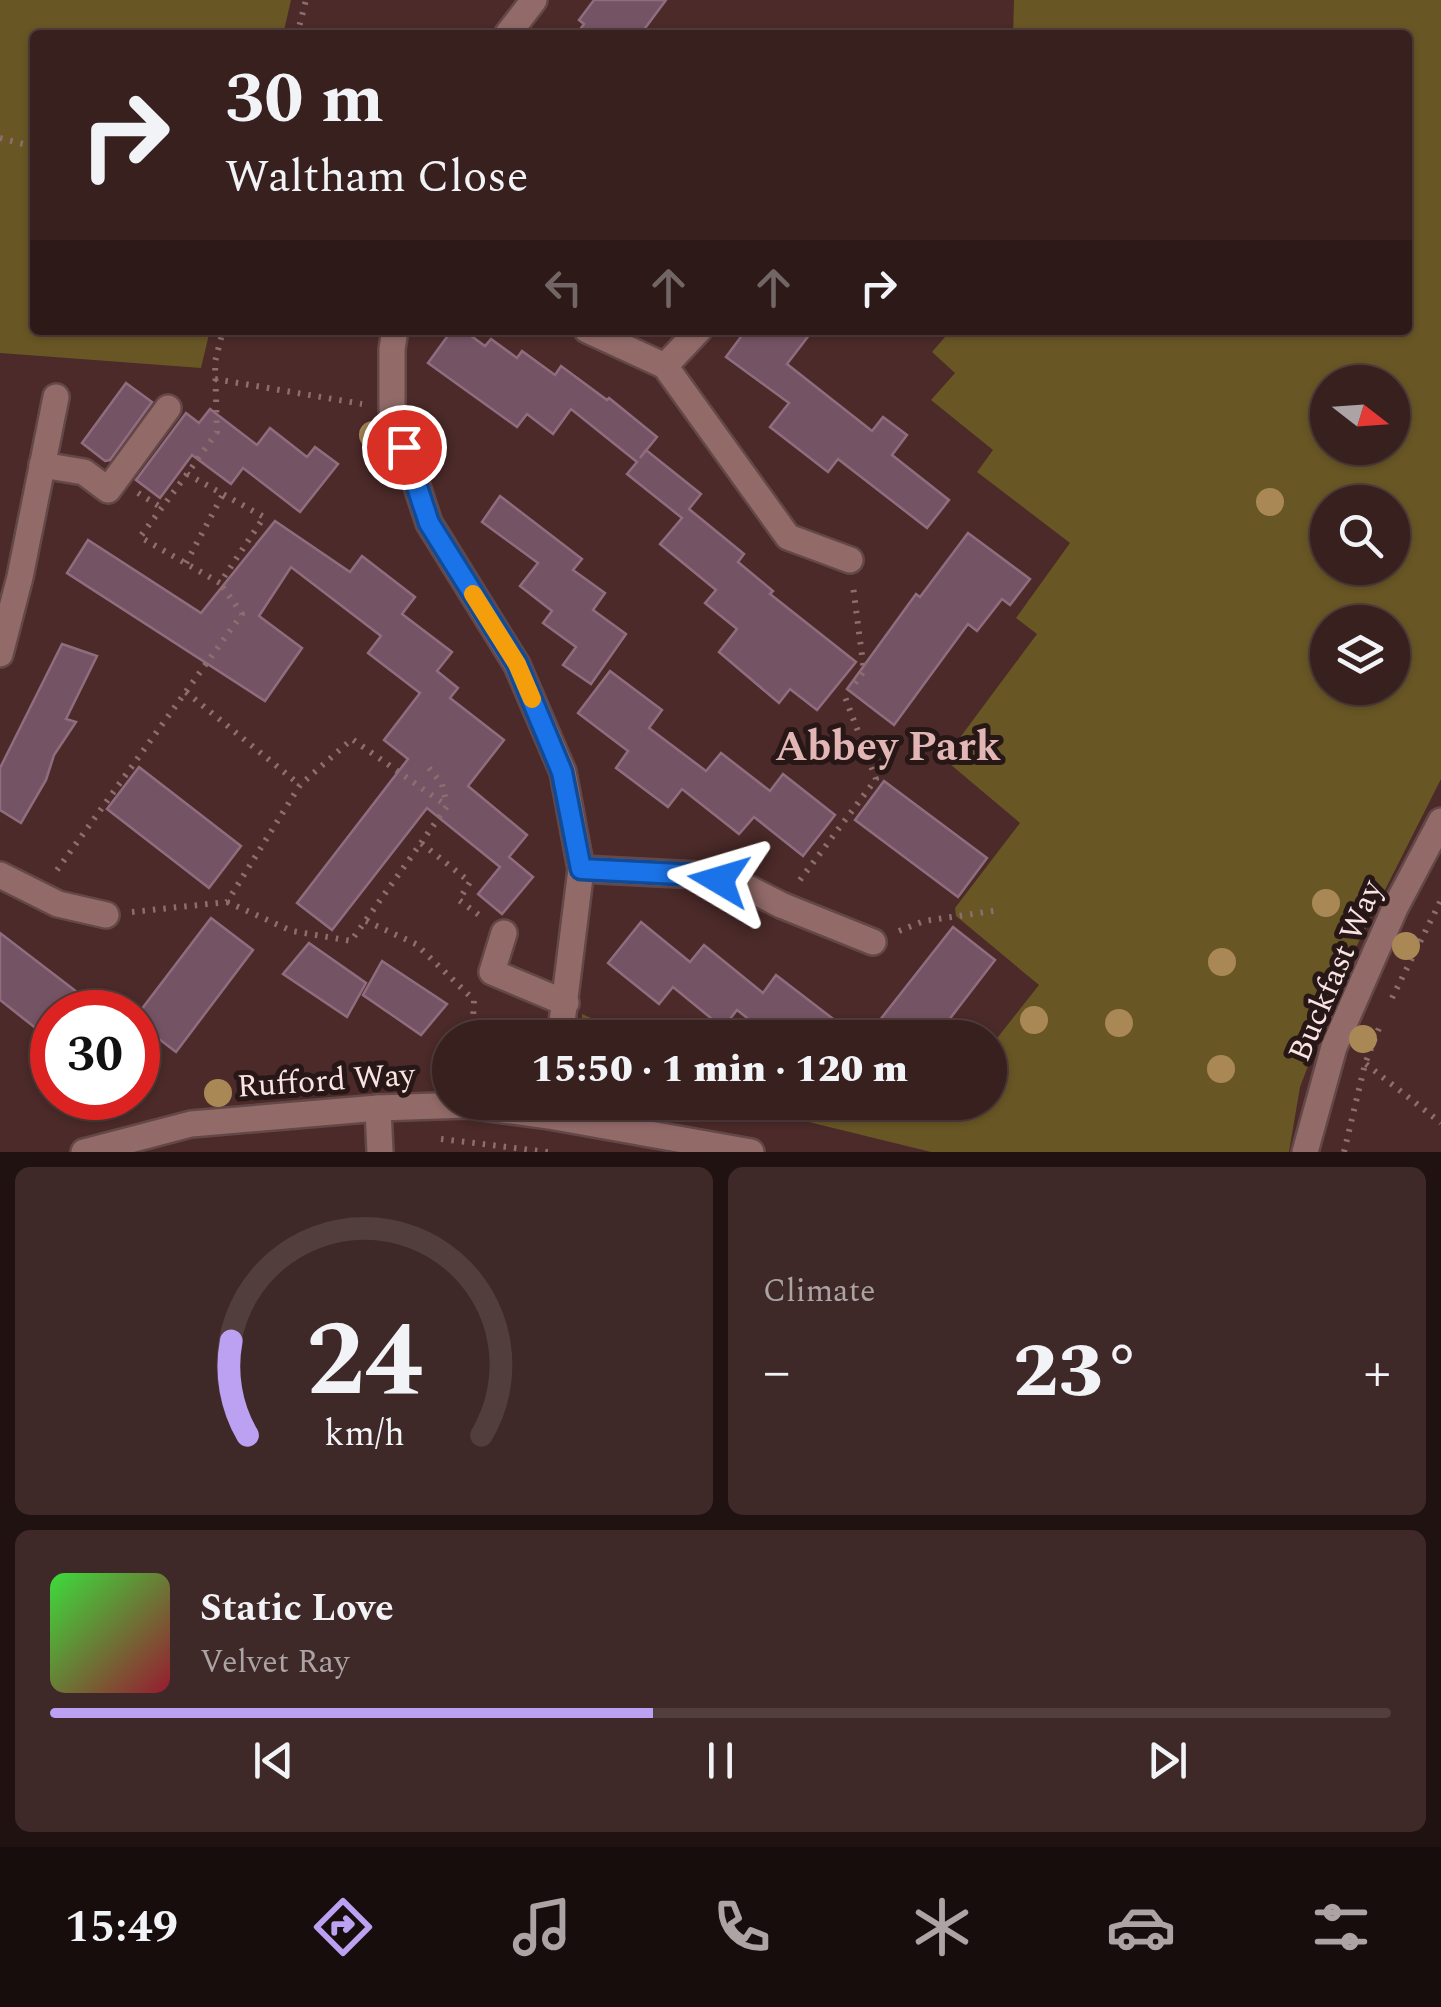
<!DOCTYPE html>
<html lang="en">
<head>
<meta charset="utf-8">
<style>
	body { margin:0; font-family:Spectral,serif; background:#3f2828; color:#f1f3f6; height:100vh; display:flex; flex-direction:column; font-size:38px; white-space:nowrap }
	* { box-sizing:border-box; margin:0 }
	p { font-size:32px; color:#aba3a4 }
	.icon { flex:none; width:55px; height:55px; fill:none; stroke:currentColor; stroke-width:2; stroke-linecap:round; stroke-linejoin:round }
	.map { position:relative; height:1152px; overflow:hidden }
	.side { display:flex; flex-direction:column; gap:15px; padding:15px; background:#1f1211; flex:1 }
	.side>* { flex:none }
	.banner { position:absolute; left:30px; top:30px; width:1382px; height:305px; border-radius:10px; box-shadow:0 2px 8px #0004,0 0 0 2px #523e3d; background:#38201f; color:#f1f3f6; overflow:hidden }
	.needle { width:65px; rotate:107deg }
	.tools { position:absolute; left:1310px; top:365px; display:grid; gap:20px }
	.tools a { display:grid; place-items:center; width:100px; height:100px; border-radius:50%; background:#38201f; box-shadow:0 2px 8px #0004,0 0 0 2px #523e3d; font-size:50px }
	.speed { position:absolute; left:30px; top:990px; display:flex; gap:20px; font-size:50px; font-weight:700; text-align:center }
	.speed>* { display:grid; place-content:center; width:130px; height:130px; border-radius:50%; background:#38201f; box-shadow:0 2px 8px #0004,0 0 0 2px #523e3d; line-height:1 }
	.speed .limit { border:15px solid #d22; background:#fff; color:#111 }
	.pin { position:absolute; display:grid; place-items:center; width:85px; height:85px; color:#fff; margin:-42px; border:5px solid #fff; border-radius:50%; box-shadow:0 2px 10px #0007 }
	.me { position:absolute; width:110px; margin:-55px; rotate:277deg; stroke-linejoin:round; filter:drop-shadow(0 0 8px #0008) }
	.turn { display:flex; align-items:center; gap:35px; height:210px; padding:0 30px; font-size:45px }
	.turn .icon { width:130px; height:130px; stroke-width:2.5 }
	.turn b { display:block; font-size:70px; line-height:85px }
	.lanes { display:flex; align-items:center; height:95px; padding:0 30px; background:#0003; justify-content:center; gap:50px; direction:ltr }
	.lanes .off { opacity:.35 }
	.big { font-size:75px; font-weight:800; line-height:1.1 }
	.side .card { flex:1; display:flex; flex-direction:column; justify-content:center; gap:15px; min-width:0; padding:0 35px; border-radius:15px; background:#3f2828 }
	.side .dial { align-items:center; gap:0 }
	.dial svg { height:260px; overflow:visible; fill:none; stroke:#523e3d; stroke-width:7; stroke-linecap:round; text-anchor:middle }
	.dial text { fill:#f1f3f6; stroke:none }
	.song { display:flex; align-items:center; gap:30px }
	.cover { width:120px; height:120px; border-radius:15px; background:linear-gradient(135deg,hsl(120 70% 55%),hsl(350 70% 35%)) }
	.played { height:10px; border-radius:5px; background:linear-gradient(90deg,#bca0f2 45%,#523e3d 45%) }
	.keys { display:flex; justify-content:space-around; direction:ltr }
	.heat { display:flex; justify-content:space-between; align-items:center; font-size:55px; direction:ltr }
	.side .tiles { flex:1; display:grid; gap:15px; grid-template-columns:1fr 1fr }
	.card:last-child { grid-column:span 2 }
	.trip { position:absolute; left:432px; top:1020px; width:575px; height:100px; border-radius:50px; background:#38201f; box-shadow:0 2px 8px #0004,0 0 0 2px #523e3d; font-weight:800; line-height:100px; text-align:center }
	.tab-bar { display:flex; height:160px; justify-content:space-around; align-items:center; background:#160d0c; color:#aba3a4 }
	.tab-bar .icon { width:70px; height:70px }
	.tab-bar .on { color:#bca0f2 }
	.tab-bar b { font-size:45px; color:#f1f3f6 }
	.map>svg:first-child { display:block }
</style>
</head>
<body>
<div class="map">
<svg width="1441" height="1152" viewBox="0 0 1441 1152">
	<rect width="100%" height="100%" fill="#4b2a29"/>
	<g fill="#685625" fill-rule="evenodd">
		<polygon points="0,0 291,0 283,35 35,35 35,330 210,330 201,368 0,353"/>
		<path d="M1014,0H1441V779L1346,967L1300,1087L1289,1152H931L731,1103H775L792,1110L801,1102H990V1047L1039,985L956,916L955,908L1020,823L944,759L1037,634L1016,618L1070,543L977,472L993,450L931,400L955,373L932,352L951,330H1408V35H1013ZM1328,382H1392V448H1328ZM1328,502H1392V568H1328ZM1328,622H1392V688H1328Z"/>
		<polygon points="582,1014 634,1037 582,1037"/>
	</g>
	<g fill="#745364" stroke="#906d7e" stroke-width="2.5">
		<polygon points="594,0 666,0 640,35 576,35 584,24 579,20"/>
		<polygon points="452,330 463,330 485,346 491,339 517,358 522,351 555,375 561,366 607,400 609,398 657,437 640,458 646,450 701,494 689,509 744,554 738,562 773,591 770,594 856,662 817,710 790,689 779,703 719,652 737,629 705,603 716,590 660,544 682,518 627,474 637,462 571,409 553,434 527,414 517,427 428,363"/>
		<polygon points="746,330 813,330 787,364 872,431 883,417 907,435 892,455 949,500 927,528 838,459 828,472 770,427 789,403 726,357"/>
		<polygon points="126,383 152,402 110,460 105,461 82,443"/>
		<polygon points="210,409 257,445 270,428 307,457 315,447 338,464 300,512 243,468 231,484 192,455 160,498 136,480 186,413 199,423"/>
		<polygon points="500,496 582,559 573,570 605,593 593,610 626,634 591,684 563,665 576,647 543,623 552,611 520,586 538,563 482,522"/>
		<polygon points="275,521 350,572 362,556 415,597 402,614 452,652 437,671 458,688 450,698 504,740 468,786 527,835 509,857 533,877 502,914 478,894 500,867 427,808 332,930 297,903 408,759 384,740 420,693 368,653 381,636 291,567 259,616 302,648 265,701 67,573 88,540 201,613"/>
		<polygon points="968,533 1030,579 1010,605 1002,599 977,631 968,624 894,725 847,689 916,594 920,597"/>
		<polygon points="62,644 97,656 66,719 76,722 54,755 46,780 21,823 0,810 0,768"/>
		<polygon points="610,671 662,710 649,728 706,771 721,753 770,791 783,774 835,815 803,856 754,817 739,834 682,789 668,807 616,768 628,751 578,713"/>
		<polygon points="139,767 241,846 209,888 107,809"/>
		<polygon points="884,781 987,858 958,897 855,820"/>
		<polygon points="211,918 253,950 176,1052 138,1023 138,1014"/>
		<polygon points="641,922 690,962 704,945 763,993 776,975 858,1038 773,1038 737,1010 723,1028 673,987 659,1004 608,963"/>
		<polygon points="953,927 995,960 935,1038 892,1038 876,1025"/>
		<polygon points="0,933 103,1012 52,1012 52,1041 0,1000"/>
		<polygon points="309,943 366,983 347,1017 283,974"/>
		<polygon points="382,961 447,1004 421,1035 363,995"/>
	</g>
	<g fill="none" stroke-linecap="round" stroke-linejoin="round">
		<g stroke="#644847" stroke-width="30">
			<g id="minor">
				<polyline points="507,35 534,0"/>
				<polyline points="395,330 392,349 392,409 429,523 517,665 563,772 581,869 560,1038"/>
				<polyline points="587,330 665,366 788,537 850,560"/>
				<polyline points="665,366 699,330"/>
				<polyline points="42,465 84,472 108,490 168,408"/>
				<polyline points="0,654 20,577 56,397"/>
				<polyline points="581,869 698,875 740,884 781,905 873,942"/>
				<polyline points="0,875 58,904 106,915"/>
				<polyline points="504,933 492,972 566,1003"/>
				<polyline points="378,1108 380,1152"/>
				<polyline points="84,1152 191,1124 378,1108 467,1105 549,1116 751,1152"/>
				<polyline points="1305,1152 1334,1047 1395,908 1441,821"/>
			</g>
		</g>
		<g stroke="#8c6e6d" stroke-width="6" stroke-dasharray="2.5 8" stroke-linecap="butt">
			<polyline points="297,35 306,0"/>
			<polyline points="0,138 35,147"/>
			<polyline points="215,379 362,404"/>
			<polyline points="187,474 140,537 220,583 264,517 187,474 217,432 215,362 223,330"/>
			<polyline points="138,493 162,508"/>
			<polyline points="186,563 222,496"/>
			<polyline points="186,692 300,785"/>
			<polyline points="429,768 442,784 447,805"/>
			<polyline points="57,870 242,614 220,583"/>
			<polyline points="800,880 876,779 845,697 864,671 853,586"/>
			<polyline points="227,902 292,931 351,941 421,843 470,882 459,900 483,918"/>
			<polyline points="132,912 227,902 300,785 352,739 447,806 421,843"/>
			<polyline points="366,921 416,944 474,1000 472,1038"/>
			<polyline points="899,931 924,921 1000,910"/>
			<polyline points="1392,998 1441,900"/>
			<polyline points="1366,1064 1441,1123"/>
			<polyline points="441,1139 548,1152"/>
			<polyline points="1344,1152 1365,1064 1381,1023"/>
		</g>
		<use href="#minor" stroke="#926b69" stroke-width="25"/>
	</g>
	<g fill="#aa8856">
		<circle cx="373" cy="435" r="14"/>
		<circle cx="1270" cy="502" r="14"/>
		<circle cx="1326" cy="903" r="14"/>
		<circle cx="1406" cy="946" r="14"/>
		<circle cx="1222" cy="962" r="14"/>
		<circle cx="1034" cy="1020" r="14"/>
		<circle cx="1119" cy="1023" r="14"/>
		<circle cx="1363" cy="1039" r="14"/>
		<circle cx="1221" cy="1069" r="14"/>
		<circle cx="218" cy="1093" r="14"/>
	</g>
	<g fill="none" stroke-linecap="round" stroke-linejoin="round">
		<g stroke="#114b97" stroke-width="25">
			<polyline id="route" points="404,447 429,523 517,664 562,772 581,869 698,875 719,880"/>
		</g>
		<use href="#route" stroke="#1a73e8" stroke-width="18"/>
		<polyline stroke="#f59e0b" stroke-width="18" points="473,594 517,664 532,699"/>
	</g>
	<g text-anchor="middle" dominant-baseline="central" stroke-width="10" stroke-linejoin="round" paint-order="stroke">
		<g font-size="32" fill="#fae3e2" stroke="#271717">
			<text transform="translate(1336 971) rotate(-67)">Buckfast Way</text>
			<text transform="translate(326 1081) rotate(-4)">Rufford Way</text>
		</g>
		<g font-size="42" font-weight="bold" fill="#e1b6b4" stroke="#271717">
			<text x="888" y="747">Abbey Park</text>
		</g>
	</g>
</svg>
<div class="tools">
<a><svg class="needle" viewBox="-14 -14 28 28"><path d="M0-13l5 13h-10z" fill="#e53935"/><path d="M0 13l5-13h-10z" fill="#aba3a4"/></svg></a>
<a><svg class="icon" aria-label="search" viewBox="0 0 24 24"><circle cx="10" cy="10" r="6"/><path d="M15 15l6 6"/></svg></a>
<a><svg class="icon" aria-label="layers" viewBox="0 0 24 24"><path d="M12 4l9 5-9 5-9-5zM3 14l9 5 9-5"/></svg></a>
</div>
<div class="speed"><div class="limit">30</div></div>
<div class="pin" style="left:404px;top:447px;background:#d93025"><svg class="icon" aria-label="arrive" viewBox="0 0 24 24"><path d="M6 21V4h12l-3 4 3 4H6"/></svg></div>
<svg class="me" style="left:719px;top:880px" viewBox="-20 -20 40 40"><path d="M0-17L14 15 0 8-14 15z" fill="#1a73e8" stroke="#fff" stroke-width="4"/></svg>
<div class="trip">15:50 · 1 min · 120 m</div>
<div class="banner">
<div class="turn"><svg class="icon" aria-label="right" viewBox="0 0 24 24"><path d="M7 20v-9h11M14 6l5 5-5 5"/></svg><div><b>30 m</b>Waltham Close</div></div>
<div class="lanes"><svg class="icon off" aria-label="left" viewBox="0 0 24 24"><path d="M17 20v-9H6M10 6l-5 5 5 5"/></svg><svg class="icon off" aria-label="ahead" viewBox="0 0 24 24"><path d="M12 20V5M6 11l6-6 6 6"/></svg><svg class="icon off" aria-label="ahead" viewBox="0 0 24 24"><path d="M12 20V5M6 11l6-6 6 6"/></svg><svg class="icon" aria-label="right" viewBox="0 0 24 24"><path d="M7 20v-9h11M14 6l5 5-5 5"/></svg></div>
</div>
</div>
<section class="side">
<div class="tiles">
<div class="card dial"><svg viewBox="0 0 100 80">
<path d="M14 69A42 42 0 1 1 86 69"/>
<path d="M14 69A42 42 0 0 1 9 40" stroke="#bca0f2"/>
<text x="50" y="56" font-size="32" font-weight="700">24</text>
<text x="50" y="72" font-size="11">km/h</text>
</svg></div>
<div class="card"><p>Climate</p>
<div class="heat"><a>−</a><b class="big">23°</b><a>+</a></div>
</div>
<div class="card">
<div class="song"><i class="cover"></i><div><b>Static Love</b><p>Velvet Ray</p></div></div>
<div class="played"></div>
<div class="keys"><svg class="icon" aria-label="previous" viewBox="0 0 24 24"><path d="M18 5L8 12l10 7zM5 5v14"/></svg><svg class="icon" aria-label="pause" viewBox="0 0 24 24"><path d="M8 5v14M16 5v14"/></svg><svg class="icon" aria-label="next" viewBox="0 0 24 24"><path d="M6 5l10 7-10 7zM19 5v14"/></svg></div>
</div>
</div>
</section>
<nav class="tab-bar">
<b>15:49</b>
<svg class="icon on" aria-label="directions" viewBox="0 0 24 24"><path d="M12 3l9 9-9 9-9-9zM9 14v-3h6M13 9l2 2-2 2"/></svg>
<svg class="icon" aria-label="music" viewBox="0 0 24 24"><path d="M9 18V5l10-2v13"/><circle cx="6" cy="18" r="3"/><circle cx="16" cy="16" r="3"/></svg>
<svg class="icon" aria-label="phone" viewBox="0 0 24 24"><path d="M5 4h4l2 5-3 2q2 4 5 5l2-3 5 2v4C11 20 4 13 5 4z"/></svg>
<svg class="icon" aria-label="climate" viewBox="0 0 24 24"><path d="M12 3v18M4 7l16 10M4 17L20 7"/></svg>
<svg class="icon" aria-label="car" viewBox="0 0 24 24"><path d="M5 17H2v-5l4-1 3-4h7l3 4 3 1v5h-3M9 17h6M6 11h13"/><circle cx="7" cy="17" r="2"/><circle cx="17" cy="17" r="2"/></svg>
<svg class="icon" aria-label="filters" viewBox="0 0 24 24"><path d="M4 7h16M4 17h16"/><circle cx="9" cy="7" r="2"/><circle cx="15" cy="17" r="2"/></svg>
</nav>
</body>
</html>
